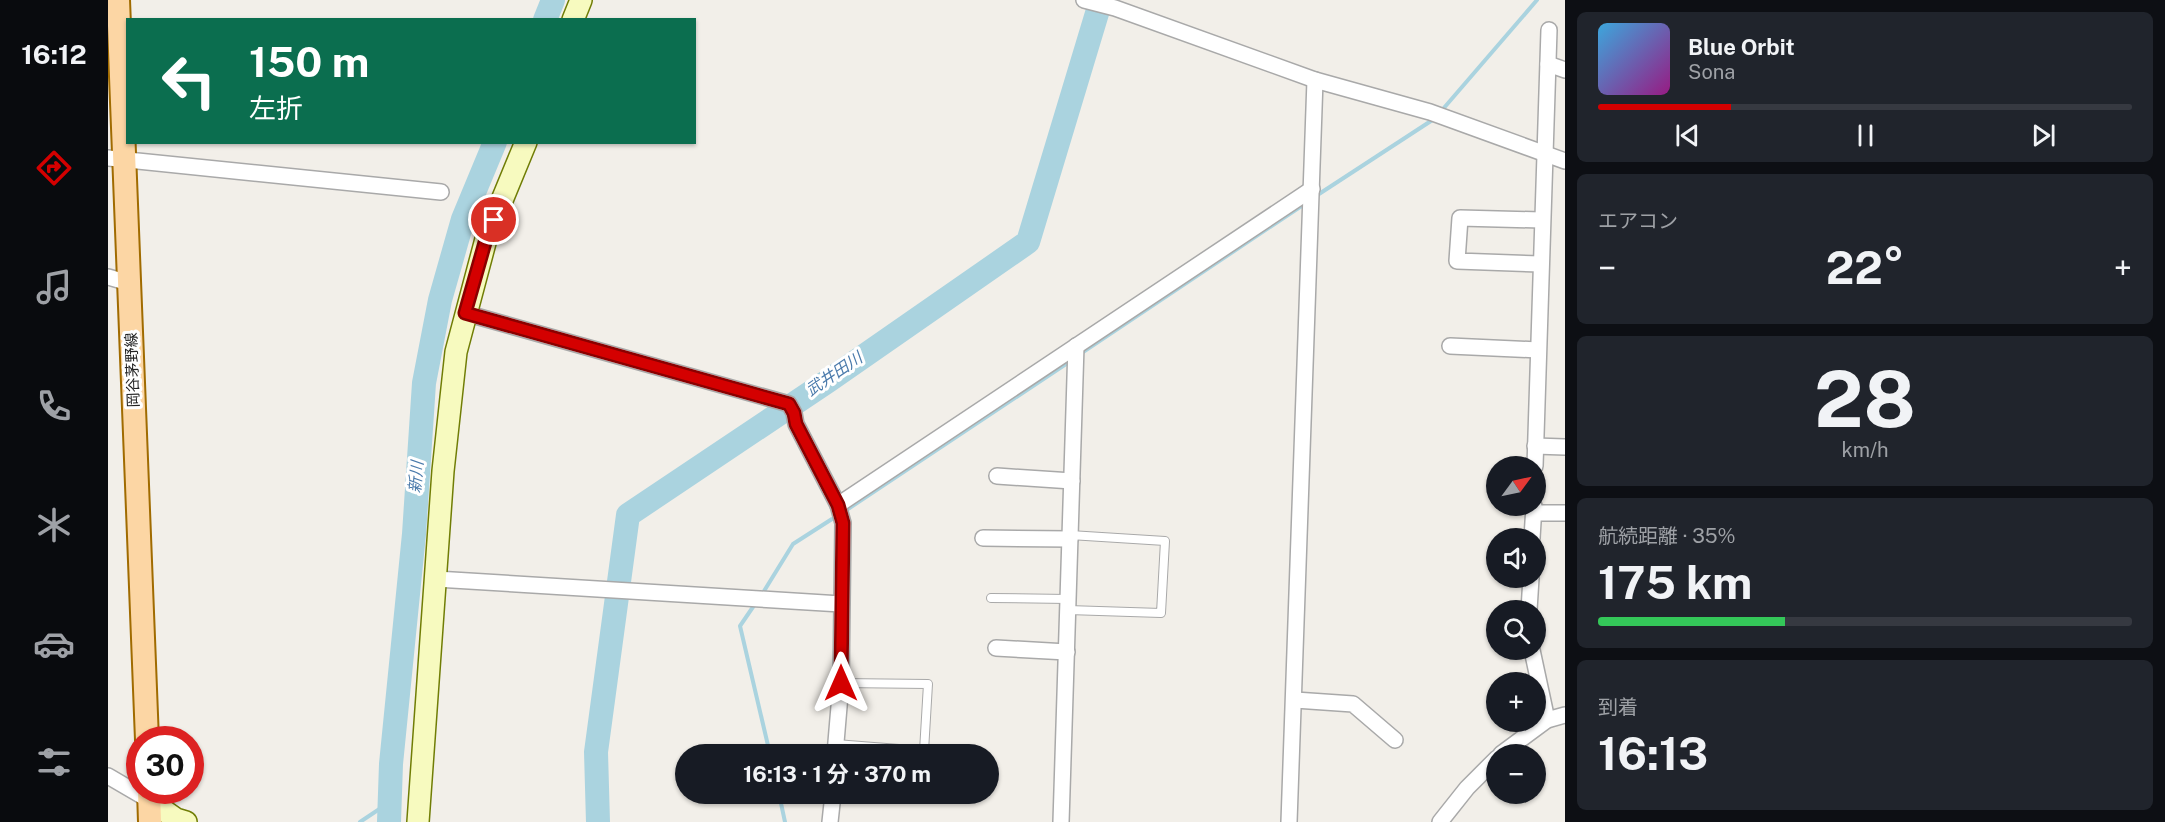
<!DOCTYPE html>
<html lang="ja">
<head>
<meta charset="utf-8">
<style>
	body { margin:0; font-family:"Public Sans","Noto Sans JP",sans-serif; background:#20242c; color:#f1f3f6; height:100vh; display:flex; flex-direction:column; font-size:22px; white-space:nowrap }
	* { box-sizing:border-box; margin:0 }
	p { font-size:20px; color:#9ea1a6 }
	.icon { flex:none; width:33px; height:33px; fill:none; stroke:currentColor; stroke-width:2; stroke-linecap:round; stroke-linejoin:round }
	.map { position:relative; flex:1; overflow:hidden }
	.panel { display:flex; flex-direction:column; gap:12px; padding:12px; background:#0d0f14; width:600px }
	.panel>* { flex:none }
	.banner { position:absolute; left:18px; top:18px; width:570px; height:126px; border-radius:0px; box-shadow:0 2px 4px #0004; background:#0b6e4f; color:#fff; overflow:hidden }
	.needle { width:39px; rotate:57deg }
	.controls { position:absolute; left:1378px; top:456px; display:grid; gap:12px }
	.controls a { display:grid; place-items:center; width:60px; height:60px; border-radius:50%; background:#171b24; box-shadow:0 2px 4px #0004; font-size:30px }
	.speed { position:absolute; left:18px; top:726px; display:flex; gap:12px; font-size:30px; font-weight:700; text-align:center }
	.speed>* { display:grid; place-content:center; width:78px; height:78px; border-radius:50%; background:#171b24; box-shadow:0 2px 4px #0004; line-height:1 }
	.speed .limit { border:9px solid #d22; background:#fff; color:#111 }
	.pin { position:absolute; display:grid; place-items:center; width:51px; height:51px; color:#fff; margin:-26px; border:3px solid #fff; border-radius:50%; box-shadow:0 2px 6px #0007 }
	.me { position:absolute; width:66px; margin:-33px; rotate:0deg; stroke-linejoin:round; filter:drop-shadow(0 0 4px #0008) }
	.turn { display:flex; align-items:center; gap:21px; height:126px; padding:0 24px; font-size:27px }
	.turn .icon { width:78px; height:78px; stroke-width:2.5 }
	.turn b { display:block; font-size:42px; line-height:51px }
	.big { font-size:45px; font-weight:700; line-height:1.1 }
	.panel .widget { flex:1; display:flex; flex-direction:column; justify-content:center; gap:9px; min-width:0; padding:0 21px; border-radius:9px; background:#20242c }
	.panel .dial { align-items:center; gap:0 }
	.dial b { font-size:78px; line-height:1 }
	.song { display:flex; align-items:center; gap:18px }
	.cover { width:72px; height:72px; border-radius:9px; background:linear-gradient(135deg,hsl(200 70% 55%),hsl(310 70% 35%)) }
	.played { height:6px; border-radius:3px; background:linear-gradient(90deg,#d40000 25%,#363941 25%) }
	.keys { display:flex; justify-content:space-around; direction:ltr }
	.heat { display:flex; justify-content:space-between; align-items:center; font-size:33px; direction:ltr }
	.charge { height:9px; border-radius:4px; background:linear-gradient(90deg,#34c759 35%,#363941 0) }
	.trip { position:absolute; left:567px; top:744px; width:324px; height:60px; border-radius:30px; background:#171b24; box-shadow:0 2px 4px #0004; font-weight:700; line-height:60px; text-align:center }
	main { display:flex; flex:1; min-height:0 }
	.tab-bar { display:flex; flex-direction:column; width:108px; justify-content:space-around; align-items:center; background:#090b0e; color:#9ea1a6 }
	.tab-bar .icon { width:42px; height:42px }
	.tab-bar .on { color:#d40000 }
	.tab-bar b { font-size:27px; color:#f1f3f6 }
	.map>svg:first-child { display:block }
</style>
</head>
<body>
<main>
<nav class="tab-bar">
<b>16:12</b>
<svg class="icon on" aria-label="directions" viewBox="0 0 24 24"><path d="M12 3l9 9-9 9-9-9zM9 14v-3h6M13 9l2 2-2 2"/></svg>
<svg class="icon" aria-label="music" viewBox="0 0 24 24"><path d="M9 18V5l10-2v13"/><circle cx="6" cy="18" r="3"/><circle cx="16" cy="16" r="3"/></svg>
<svg class="icon" aria-label="phone" viewBox="0 0 24 24"><path d="M5 4h4l2 5-3 2q2 4 5 5l2-3 5 2v4C11 20 4 13 5 4z"/></svg>
<svg class="icon" aria-label="climate" viewBox="0 0 24 24"><path d="M12 3v18M4 7l16 10M4 17L20 7"/></svg>
<svg class="icon" aria-label="car" viewBox="0 0 24 24"><path d="M5 17H2v-5l4-1 3-4h7l3 4 3 1v5h-3M9 17h6M6 11h13"/><circle cx="7" cy="17" r="2"/><circle cx="17" cy="17" r="2"/></svg>
<svg class="icon" aria-label="filters" viewBox="0 0 24 24"><path d="M4 7h16M4 17h16"/><circle cx="9" cy="7" r="2"/><circle cx="15" cy="17" r="2"/></svg>
</nav>
<div class="map">
<svg width="1457" height="822" viewBox="0 0 1457 822">
	<rect width="100%" height="100%" fill="#f2efe9"/>
	<g fill="none" stroke-linecap="round" stroke-linejoin="round">
		<g stroke="#aad3df" stroke-width="4">
			<polyline points="1335,109 1429,0"/>
			<polyline points="1211,194 1326,119"/>
			<polyline points="975,352 1195,205"/>
			<polyline points="740,509 958,364"/>
			<polyline points="653,596 685,544 724,519"/>
			<polyline points="647,604 632,626 662,754"/>
			<polyline points="671,794 677,822"/>
			<polyline points="252,822 282,802"/>
		</g>
		<g stroke="#aad3df" stroke-width="24">
			<polyline points="437,20 445,0"/>
			<polyline points="281,822 283,764 306,534 316,383 332,300 355,219 387,142"/>
			<polyline points="490,822 488,752 520,515 720,381 920,242 993,0"/>
		</g>
		<g stroke="#a9a9a9" stroke-width="10">
			<g id="lane">
				<polyline points="883,598 960,599"/>
				<polyline points="960,610 1053,613 1057,541 962,535"/>
				<polyline points="728,744 816,751 820,684 733,683"/>
				<polyline points="746,794 809,797"/>
			</g>
		</g>
		<g stroke="#a9a9a9" stroke-width="18">
			<g id="street">
				<polyline points="976,0 1007,8 1207,80 1322,112 1457,161"/>
				<polyline points="1440,64 1457,70"/>
				<polyline points="0,158 333,192"/>
				<polyline points="1432,264 1349,261 1352,218 1433,220"/>
				<polyline points="0,277 21,283"/>
				<polyline points="357,313 681,404 686,413 688,424 730,505 735,523 733,683 727,754"/>
				<polyline points="1342,346 1430,350"/>
				<polyline points="1427,446 1457,447"/>
				<polyline points="1427,466 1441,30"/>
				<polyline points="889,476 964,481"/>
				<polyline points="730,505 1204,189"/>
				<polyline points="1426,513 1457,513"/>
				<polyline points="875,538 962,539"/>
				<polyline points="1424,538 1426,506"/>
				<polyline points="328,579 733,604"/>
				<polyline points="1421,610 1423,578"/>
				<polyline points="888,648 959,652"/>
				<polyline points="1424,650 1439,720"/>
				<polyline points="1187,700 1245,704 1287,740"/>
				<polyline points="1393,754 1439,720 1457,715"/>
				<polyline points="0,776 41,800"/>
				<polyline points="722,822 725,794"/>
				<polyline points="953,822 968,346"/>
				<polyline points="1181,822 1207,80"/>
				<polyline points="1332,822 1359,788 1389,758"/>
			</g>
		</g>
		<g stroke="#707d05" stroke-width="24">
			<g id="secondary">
				<polyline points="465,20 473,0"/>
				<polyline points="41,800 68,819 78,822"/>
				<polyline points="310,822 335,471 348,352 378,239 418,142"/>
			</g>
		</g>
		<g stroke="#a06b00" stroke-width="26">
			<g id="primary">
				<polyline points="10,0 39,740"/>
				<polyline points="41,790 42,822"/>
			</g>
		</g>
		<use href="#lane" stroke="#fff" stroke-width="8"/>
		<use href="#street" stroke="#fff" stroke-width="15"/>
		<use href="#secondary" stroke="#f7fabf" stroke-width="21"/>
		<use href="#primary" stroke="#fcd6a4" stroke-width="22"/>
	</g>
	<g fill="none" stroke-linecap="round" stroke-linejoin="round">
		<g stroke="#8a0000" stroke-width="15">
			<polyline id="route" points="386,220 378,239 357,313 681,404 686,413 688,424 730,505 735,523 733,683"/>
		</g>
		<use href="#route" stroke="#d40000" stroke-width="10"/>
	</g>
	<g text-anchor="middle" dominant-baseline="central" stroke-width="6" stroke-linejoin="round" paint-order="stroke">
		<g font-size="15" fill="#222" stroke="#fff">
			<text transform="translate(24 370) rotate(-92)">岡谷茅野線</text>
		</g>
		<g font-size="16" font-style="italic" fill="#4a7aab" stroke="#fff">
			<text transform="translate(726 374) rotate(-34)">武井田川</text>
			<text transform="translate(308 477) rotate(-85)">新川</text>
		</g>
	</g>
</svg>
<div class="controls">
<a><svg class="needle" viewBox="-14 -14 28 28"><path d="M0-13l5 13h-10z" fill="#e53935"/><path d="M0 13l5-13h-10z" fill="#9ea1a6"/></svg></a>
<a><svg class="icon" aria-label="sound" viewBox="0 0 24 24"><path d="M4 9h4l5-4v14l-5-4H4zM17 9q2 3 0 6"/></svg></a>
<a><svg class="icon" aria-label="search" viewBox="0 0 24 24"><circle cx="10" cy="10" r="6"/><path d="M15 15l6 6"/></svg></a>
<a>+</a>
<a>−</a>
</div>
<div class="speed"><div class="limit">30</div></div>
<div class="pin" style="left:386px;top:220px;background:#d93025"><svg class="icon" aria-label="arrive" viewBox="0 0 24 24"><path d="M6 21V4h12l-3 4 3 4H6"/></svg></div>
<svg class="me" style="left:733px;top:683px" viewBox="-20 -20 40 40"><path d="M0-17L14 15 0 8-14 15z" fill="#d40000" stroke="#fff" stroke-width="4"/></svg>
<div class="trip">16:13 · 1 分 · 370 m</div>
<div class="banner">
<div class="turn"><svg class="icon" aria-label="left" viewBox="0 0 24 24"><path d="M17 20v-9H6M10 6l-5 5 5 5"/></svg><div><b>150 m</b>左折</div></div>
</div>
</div>
<section class="panel">
<div class="widget">
<div class="song"><i class="cover"></i><div><b>Blue Orbit</b><p>Sona</p></div></div>
<div class="played"></div>
<div class="keys"><svg class="icon" aria-label="previous" viewBox="0 0 24 24"><path d="M18 5L8 12l10 7zM5 5v14"/></svg><svg class="icon" aria-label="pause" viewBox="0 0 24 24"><path d="M8 5v14M16 5v14"/></svg><svg class="icon" aria-label="next" viewBox="0 0 24 24"><path d="M6 5l10 7-10 7zM19 5v14"/></svg></div>
</div>
<div class="widget"><p>エアコン</p>
<div class="heat"><a>−</a><b class="big">22°</b><a>+</a></div>
</div>
<div class="widget dial"><b>28</b><p>km/h</p></div>
<div class="widget"><p>航続距離 · 35%</p><b class="big">175 km</b><div class="charge"></div></div>
<div class="widget"><p>到着</p><b class="big">16:13</b></div>
</section>
</main>
</body>
</html>
